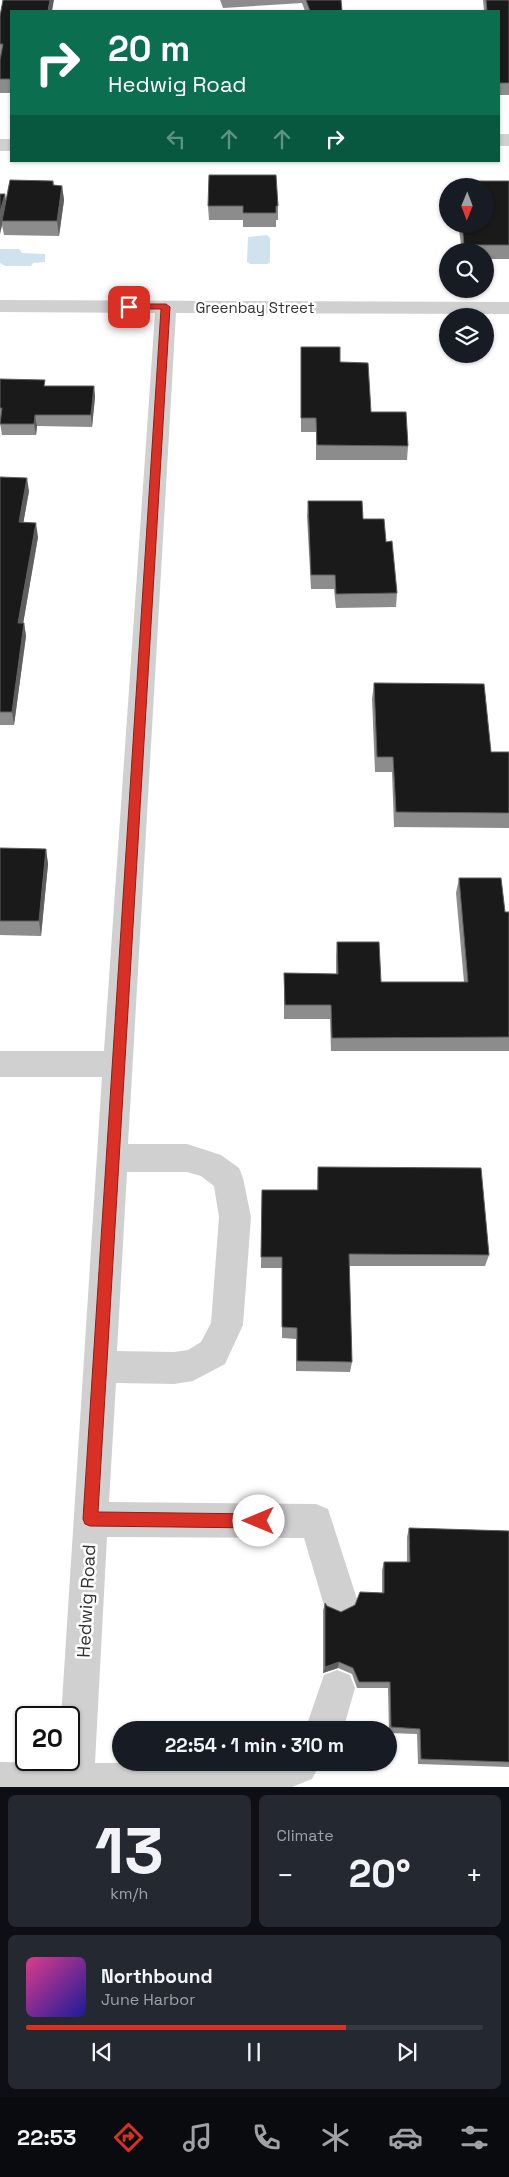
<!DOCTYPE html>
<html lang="en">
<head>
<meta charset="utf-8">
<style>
	body { margin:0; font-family:"Space Grotesk",sans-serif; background:#242831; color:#f1f3f6; height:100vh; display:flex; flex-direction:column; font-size:19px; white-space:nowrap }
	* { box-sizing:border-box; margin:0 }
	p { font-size:16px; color:#9ea1a6 }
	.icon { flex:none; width:28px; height:28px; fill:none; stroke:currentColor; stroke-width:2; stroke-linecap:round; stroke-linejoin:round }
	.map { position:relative; height:1787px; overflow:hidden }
	.drawer { display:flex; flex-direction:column; gap:8px; padding:8px; background:#0d0f14; flex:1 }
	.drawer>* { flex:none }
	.banner { position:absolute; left:10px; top:10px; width:490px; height:152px; border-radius:0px; box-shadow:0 1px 4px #0004; background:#0b6e4f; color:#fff; overflow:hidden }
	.needle { width:32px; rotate:181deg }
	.fabs { position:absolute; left:439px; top:178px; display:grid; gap:10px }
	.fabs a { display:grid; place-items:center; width:55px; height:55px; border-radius:50%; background:#171b24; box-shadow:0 1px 4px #0004; font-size:25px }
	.speed { position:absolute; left:15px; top:1706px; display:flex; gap:10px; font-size:25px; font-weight:700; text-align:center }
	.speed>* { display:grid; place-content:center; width:65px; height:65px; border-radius:50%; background:#171b24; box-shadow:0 1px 4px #0004; line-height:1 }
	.speed .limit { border:2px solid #111; border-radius:8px; background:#fff; color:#111 }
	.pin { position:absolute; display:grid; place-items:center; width:42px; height:42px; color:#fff; margin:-21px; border-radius:10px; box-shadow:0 2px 8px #0006 }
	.me { position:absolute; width:55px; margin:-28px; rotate:270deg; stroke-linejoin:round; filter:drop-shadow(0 0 4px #0008) }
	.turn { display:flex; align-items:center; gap:18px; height:105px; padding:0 15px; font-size:22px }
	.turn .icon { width:65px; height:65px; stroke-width:2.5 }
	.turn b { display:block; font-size:35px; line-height:42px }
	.lanes { display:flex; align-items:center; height:48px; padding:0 15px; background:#0003; justify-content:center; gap:25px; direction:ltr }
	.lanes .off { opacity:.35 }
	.big { font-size:38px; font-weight:600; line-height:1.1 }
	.drawer .widget { flex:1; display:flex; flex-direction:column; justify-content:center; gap:8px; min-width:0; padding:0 18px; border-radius:8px; background:#242831 }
	.drawer .dial { align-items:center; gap:0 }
	.dial b { font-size:65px; line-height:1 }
	.song { display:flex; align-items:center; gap:15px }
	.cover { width:60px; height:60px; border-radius:8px; background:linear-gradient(135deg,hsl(330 70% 55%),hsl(240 70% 35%)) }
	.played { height:5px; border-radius:2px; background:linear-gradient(90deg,#d93025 70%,#363941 70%) }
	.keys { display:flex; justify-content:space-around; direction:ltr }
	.heat { display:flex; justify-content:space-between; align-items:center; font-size:28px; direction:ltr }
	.drawer .tiles { flex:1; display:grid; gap:8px; grid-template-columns:1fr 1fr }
	.widget:last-child { grid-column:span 2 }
	.trip { position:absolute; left:112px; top:1721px; width:285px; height:50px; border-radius:25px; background:#171b24; box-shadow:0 1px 4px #0004; font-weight:600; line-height:50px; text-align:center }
	.tab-bar { display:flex; height:80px; justify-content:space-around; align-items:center; background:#090b0e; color:#9ea1a6 }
	.tab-bar .icon { width:35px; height:35px }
	.tab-bar .active { color:#d93025 }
	.tab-bar b { font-size:22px; color:#f1f3f6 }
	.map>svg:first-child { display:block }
</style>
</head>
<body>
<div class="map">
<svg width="509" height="1787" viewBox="0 0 509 1787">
	<rect width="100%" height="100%" fill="#fff"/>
	<g fill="#cfe2ee">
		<polygon points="267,235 270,238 270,262 268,264 250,264 247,262 248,237"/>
		<polygon points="0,249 19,249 22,253 45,254 45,262 33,263 31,266 5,266 0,263"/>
	</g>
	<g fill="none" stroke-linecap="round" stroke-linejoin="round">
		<g fill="#d0d0d0" fill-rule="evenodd">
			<rect x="499" y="134" width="10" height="12"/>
			<rect x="0" y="139" width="11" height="12"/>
			<path d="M0,300L509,302V314L176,313L128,1144H187L221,1155L239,1168L243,1178L251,1217L243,1325L225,1364L193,1381L174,1384L116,1383L109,1502L316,1504L328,1509L357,1599L352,1612L339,1617L326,1612L304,1538L107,1537L95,1763L321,1762L312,1779L292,1787H0V1762L58,1763V1760H69V1718H61L102,1077H0V1051H104L155,313L0,312ZM127,1172H187L201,1176L214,1186L219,1217L211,1323L201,1342L188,1350L174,1352L117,1351Z"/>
			<polygon points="337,1670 350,1675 355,1688 343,1730 305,1730 324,1675"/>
		</g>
	</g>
	<g fill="#8c8c8c">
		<polygon points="220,0 341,0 342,11 305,11 302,3 223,8"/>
		<polygon points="483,0 509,0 509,95 499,95 499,11 484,11"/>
		<polygon points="11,11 11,93 0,93 0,16"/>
		<polygon points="53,181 54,185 62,186 64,200 59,236 4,235 2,225 0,234 5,194 6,202"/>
		<polygon points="456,181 509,181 509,259 485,259 485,251 462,251 458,224 485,224 485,186 455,186"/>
		<polygon points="208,206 278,206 278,220 276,220 276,227 243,227 243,220 209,220"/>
		<polygon points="301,347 340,362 371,412 408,446 407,460 316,460 316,432 301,432"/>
		<polygon points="0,379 45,386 94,386 95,397 92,427 37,426 36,435 2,435 0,423 1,419 0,419"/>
		<polygon points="0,477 29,491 23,523 38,537 23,623 24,623 26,636 14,725 0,725"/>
		<polygon points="308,501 363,519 386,542 397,593 396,607 336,608 334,589 311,589 307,516"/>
		<polygon points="374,683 491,752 509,752 509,828 394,827 392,772 375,772 372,699"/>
		<polygon points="0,848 46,849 48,864 41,936 0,935"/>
		<polygon points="459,878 505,912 509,912 509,1051 331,1051 330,1019 284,1019 284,973 336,974 336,956 337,942 381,982 464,982 456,893"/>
		<polygon points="318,1167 489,1255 485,1266 349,1266 352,1362 350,1372 296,1371 296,1339 282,1338 282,1268 261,1268 262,1190 317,1190"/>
		<polygon points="409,1528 509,1531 509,1767 418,1764 417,1734 389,1733 388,1688 357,1688 352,1674 338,1668 323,1673 323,1610 325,1603 327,1606 341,1612 382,1593 382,1570 384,1562 407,1562 407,1537"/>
	</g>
	<g fill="#5f5f5f">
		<polygon points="50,0 54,0 52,11 48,11"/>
		<polygon points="62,186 64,200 59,236 57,221"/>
		<polygon points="5,194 7,209 2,221 2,225 0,234 0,212"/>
		<polygon points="94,386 95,397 92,427 91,415"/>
		<polygon points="35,415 37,426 36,435 34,424"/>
		<polygon points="27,478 29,491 21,536 19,522"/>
		<polygon points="36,523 38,537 21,636 18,623"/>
		<polygon points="24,623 26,636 14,725 12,712"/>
		<polygon points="46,849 48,864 41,936 39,921"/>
		<polygon points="339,1662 338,1668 323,1673 325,1667"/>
	</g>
	<g fill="#1a1a1a" stroke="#5f5f5f">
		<polygon points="3,0 50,0 48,11 11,11 11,79 0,79 0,60 3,44 0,44 0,16"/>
		<polygon points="306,0 341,0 342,11 310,11"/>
		<polygon points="486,0 509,0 509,83 499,83 499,11 487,11"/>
		<polygon points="209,175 276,175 278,206 276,206 276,213 243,213 243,206 208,206"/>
		<polygon points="10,180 53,181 53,185 62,186 57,221 2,221"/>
		<polygon points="456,181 509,181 509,245 464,245 462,224 485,224 485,186 457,186"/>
		<polygon points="0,194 5,194 0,212"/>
		<polygon points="301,347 340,347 340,362 368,363 371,412 406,412 408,446 317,445 316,418 301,418"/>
		<polygon points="0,379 45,380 44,386 94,386 91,415 35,415 34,424 0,424 2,408 0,408"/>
		<polygon points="0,477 27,478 19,522 36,523 18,623 24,623 12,712 0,712"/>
		<polygon points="308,501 362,501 363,519 384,519 386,542 392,541 397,593 336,594 335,575 311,575"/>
		<polygon points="374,683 484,684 491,752 509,752 509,813 396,812 393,757 377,757"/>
		<polygon points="0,848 46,849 39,921 0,921"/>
		<polygon points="459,878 501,878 505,912 509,912 509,1037 332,1038 331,1005 285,1005 284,973 338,974 337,942 379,942 381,982 468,982"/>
		<polygon points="318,1167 481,1168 489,1255 349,1254 352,1362 297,1361 297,1328 282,1327 282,1257 261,1257 262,1190 318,1190"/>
		<polygon points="409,1528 509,1531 509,1762 421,1759 420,1729 391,1727 390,1682 359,1682 353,1668 339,1662 325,1667 325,1603 327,1606 341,1612 355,1605 360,1592 384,1593 384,1562 410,1562"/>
	</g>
	<polygon fill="#d93025" stroke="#8d1f18" points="166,304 170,307 98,1512 259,1514 264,1516 267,1521 264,1526 259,1528 90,1526 85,1524 83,1519 161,309 129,309 125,307 129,304"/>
	<g text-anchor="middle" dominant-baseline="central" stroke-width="5" stroke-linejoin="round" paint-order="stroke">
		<g font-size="15" fill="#333" stroke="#fff">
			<text x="255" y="307">Greenbay Street</text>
		</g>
		<g font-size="18" fill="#333" stroke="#fff">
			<text transform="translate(86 1601) rotate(-87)">Hedwig Road</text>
		</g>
	</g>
</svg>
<div class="fabs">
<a><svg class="needle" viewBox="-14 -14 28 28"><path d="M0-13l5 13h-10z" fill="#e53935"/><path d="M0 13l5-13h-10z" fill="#9ea1a6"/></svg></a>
<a><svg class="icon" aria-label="search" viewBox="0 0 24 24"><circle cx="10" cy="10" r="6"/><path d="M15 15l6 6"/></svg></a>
<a><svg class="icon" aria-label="layers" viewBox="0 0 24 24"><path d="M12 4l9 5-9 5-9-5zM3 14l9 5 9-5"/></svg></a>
</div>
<div class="speed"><div class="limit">20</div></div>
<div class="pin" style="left:129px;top:307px;background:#d93025"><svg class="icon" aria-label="arrive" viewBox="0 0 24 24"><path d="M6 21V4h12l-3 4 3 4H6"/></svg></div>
<svg class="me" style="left:259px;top:1521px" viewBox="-20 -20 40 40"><circle r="19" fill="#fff"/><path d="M0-13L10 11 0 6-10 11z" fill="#d93025"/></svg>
<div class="trip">22:54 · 1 min · 310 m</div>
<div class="banner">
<div class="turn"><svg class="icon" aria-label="right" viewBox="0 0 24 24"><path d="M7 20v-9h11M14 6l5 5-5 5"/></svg><div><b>20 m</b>Hedwig Road</div></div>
<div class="lanes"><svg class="icon off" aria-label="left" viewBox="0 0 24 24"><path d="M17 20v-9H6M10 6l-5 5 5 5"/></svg><svg class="icon off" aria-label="ahead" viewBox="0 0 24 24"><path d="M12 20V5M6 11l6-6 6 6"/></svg><svg class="icon off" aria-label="ahead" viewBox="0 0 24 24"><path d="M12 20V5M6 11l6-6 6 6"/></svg><svg class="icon" aria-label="right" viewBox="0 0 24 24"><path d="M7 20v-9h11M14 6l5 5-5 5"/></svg></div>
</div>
</div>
<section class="drawer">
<div class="tiles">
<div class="widget dial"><b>13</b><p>km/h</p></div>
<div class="widget"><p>Climate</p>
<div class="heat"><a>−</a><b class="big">20°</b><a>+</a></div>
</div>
<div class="widget">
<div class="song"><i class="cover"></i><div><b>Northbound</b><p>June Harbor</p></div></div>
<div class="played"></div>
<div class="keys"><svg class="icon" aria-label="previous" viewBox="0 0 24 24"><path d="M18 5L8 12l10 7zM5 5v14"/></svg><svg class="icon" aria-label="pause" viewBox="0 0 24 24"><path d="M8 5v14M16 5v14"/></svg><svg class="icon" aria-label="next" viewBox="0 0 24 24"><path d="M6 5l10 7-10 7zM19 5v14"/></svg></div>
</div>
</div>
</section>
<nav class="tab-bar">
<b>22:53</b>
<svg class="icon active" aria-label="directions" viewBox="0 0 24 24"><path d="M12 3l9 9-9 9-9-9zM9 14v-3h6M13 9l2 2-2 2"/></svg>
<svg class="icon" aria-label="music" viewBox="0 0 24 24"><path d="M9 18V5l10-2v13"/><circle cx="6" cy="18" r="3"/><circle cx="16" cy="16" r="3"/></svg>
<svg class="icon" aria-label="phone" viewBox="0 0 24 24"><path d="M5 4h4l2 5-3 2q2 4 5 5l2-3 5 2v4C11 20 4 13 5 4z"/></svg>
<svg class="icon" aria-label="climate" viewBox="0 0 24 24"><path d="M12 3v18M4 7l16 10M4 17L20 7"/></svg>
<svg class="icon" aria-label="car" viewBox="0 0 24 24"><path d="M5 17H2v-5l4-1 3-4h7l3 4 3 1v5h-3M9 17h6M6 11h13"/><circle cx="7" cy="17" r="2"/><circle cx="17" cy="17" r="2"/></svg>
<svg class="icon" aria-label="filters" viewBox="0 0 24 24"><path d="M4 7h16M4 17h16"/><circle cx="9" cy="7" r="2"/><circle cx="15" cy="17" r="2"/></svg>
</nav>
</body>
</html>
